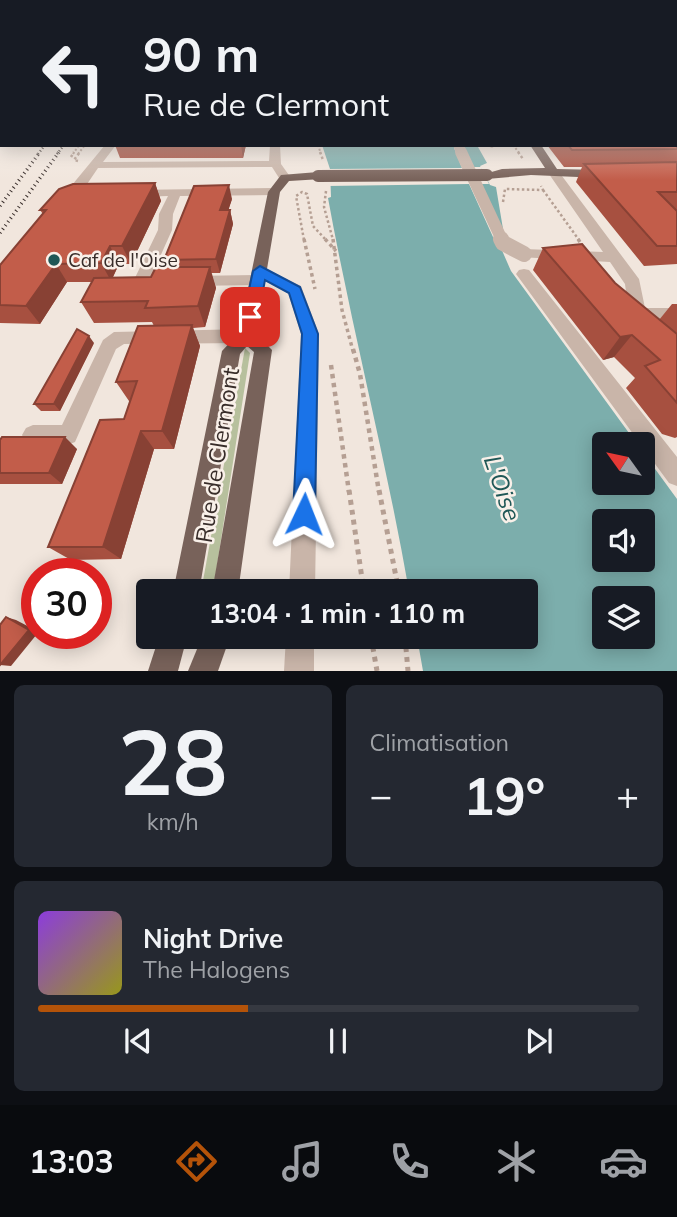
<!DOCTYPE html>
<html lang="fr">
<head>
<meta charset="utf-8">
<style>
	body { margin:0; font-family:Mulish,sans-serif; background:#242831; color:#f1f3f6; height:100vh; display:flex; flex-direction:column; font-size:26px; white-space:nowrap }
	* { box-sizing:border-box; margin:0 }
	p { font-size:23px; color:#9ea1a6 }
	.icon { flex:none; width:38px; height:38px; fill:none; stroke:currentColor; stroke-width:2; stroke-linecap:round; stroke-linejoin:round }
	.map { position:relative; height:671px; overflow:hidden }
	.side { display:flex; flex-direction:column; gap:14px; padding:14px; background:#0d0f14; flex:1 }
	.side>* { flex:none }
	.guide { position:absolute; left:0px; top:0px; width:677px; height:147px; box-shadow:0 4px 18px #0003; background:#171b24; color:#f1f3f6; overflow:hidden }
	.needle { width:46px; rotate:303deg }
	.tools { position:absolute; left:592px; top:432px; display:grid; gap:14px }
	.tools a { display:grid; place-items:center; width:63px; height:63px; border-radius:7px; background:#171b24; box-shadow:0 4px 18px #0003; font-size:35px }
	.speed { position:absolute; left:21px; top:558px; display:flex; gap:14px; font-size:35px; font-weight:700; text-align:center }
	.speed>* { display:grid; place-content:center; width:91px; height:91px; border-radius:50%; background:#171b24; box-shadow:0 4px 18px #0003; line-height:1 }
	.speed .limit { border:10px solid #d22; background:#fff; color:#111 }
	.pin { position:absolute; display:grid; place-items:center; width:60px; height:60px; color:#fff; margin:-30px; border-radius:14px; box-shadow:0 4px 10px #0006 }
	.me { position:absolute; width:77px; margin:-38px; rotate:2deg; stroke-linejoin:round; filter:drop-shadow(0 0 5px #0008) }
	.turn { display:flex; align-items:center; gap:24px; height:147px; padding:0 28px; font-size:32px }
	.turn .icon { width:91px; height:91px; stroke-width:2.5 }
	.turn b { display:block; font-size:49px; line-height:60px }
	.big { font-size:52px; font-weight:700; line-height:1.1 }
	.side .card { flex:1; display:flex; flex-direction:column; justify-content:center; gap:10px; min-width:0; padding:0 24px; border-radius:10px; background:#242831 }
	.side .dial { align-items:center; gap:0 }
	.dial b { font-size:91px; line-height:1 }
	.song { display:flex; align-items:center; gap:21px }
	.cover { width:84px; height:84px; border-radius:10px; background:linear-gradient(135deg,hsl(270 70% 55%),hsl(60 70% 35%)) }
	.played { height:7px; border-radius:4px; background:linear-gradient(90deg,#b45309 35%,#363941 35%) }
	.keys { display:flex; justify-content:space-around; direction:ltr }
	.heat { display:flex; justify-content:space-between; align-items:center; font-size:38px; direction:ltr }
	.side .tiles { flex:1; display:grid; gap:14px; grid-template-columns:1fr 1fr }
	.card:last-child { grid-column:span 2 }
	.trip { position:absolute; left:136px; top:579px; width:402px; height:70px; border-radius:7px; background:#171b24; box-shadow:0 4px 18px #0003; font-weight:700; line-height:70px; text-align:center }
	.dock { display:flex; height:112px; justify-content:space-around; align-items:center; background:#090b0e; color:#9ea1a6 }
	.dock .icon { width:49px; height:49px }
	.dock .selected { color:#b45309 }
	.dock b { font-size:32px; color:#f1f3f6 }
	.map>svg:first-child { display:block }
</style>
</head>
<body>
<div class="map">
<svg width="677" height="671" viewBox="0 0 677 671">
	<rect width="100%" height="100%" fill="#f1e6dd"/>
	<polygon fill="#b7c09d" points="245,348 250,353 213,591 201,592"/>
	<path fill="#7caeac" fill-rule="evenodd" d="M322,145L478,147L487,163L480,166L490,185L496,187L504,235L497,239L511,271L637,444H604V483H642V451L677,499V671H423L417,637H527V592L409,591C386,459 352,330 328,198L331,197L330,169ZM604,522H642V560H604ZM604,598H642V637H604Z"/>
	<polygon fill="#f1e6dd" points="464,147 473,167 481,167 489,184 481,184 503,249 493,237 469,184 327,186 326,169 462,168 454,148"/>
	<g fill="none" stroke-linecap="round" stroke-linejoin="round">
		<g stroke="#b59f93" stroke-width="2" stroke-dasharray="2 2" stroke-linecap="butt">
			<polyline points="318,145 321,154"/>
			<polyline points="513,145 520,154"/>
			<polyline points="73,154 79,145"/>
			<polyline points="78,154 85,145"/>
		</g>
		<g stroke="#b59f93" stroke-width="2.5" stroke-dasharray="2.5 2.5" stroke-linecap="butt">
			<polyline points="320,152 323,160"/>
			<polyline points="518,152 523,159"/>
			<polyline points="71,157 74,152"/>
			<polyline points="78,161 74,160 80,152"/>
			<polyline points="543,190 579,240"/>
			<polyline points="326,191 324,207 333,240"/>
			<polyline points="503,202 505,189 543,190 541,186"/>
			<polyline points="304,240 296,196 302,192 307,194 313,226 326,240"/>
		</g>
		<g stroke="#b59f93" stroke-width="3.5" stroke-dasharray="3.5 3.5" stroke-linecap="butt">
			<polyline points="304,239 315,289"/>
			<polyline points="325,239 336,251"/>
			<polyline points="333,239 342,310 353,351"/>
			<polyline points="578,239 580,242"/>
		</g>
		<g stroke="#b59f93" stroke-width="4.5" stroke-dasharray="4.5 4.5" stroke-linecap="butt">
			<polyline points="353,349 360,374 379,492"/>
			<polyline points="331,365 349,492"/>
		</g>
		<g stroke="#b59f93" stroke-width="5" stroke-dasharray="5 5" stroke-linecap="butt">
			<polyline points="349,490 364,592"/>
			<polyline points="379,490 399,592"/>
			<polyline points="371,637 377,671"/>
			<polyline points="405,637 408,671"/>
		</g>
		<g fill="#c9b5a9" fill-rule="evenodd">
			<polygon points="105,145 116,145 103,162 269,161 270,145 280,145 281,164 291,178 281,181 272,167 98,168 81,193 73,193 72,185"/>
			<polygon points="485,145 497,145 492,148"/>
			<polygon points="555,170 559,172 639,279 645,308 677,308 677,320 649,320 647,326 635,326 629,314 625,284 610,262 519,257 517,254 524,249 603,252 549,174"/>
			<polygon points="274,188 278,189 278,195 180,196 173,214 172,230 151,277 163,278 165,282 157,287 135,286 133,282 158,230 159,214 168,196 136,197 130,193 132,190"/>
			<polygon points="260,266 301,286 319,334 315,592 289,592 301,334 288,293 265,281 258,285 192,286 184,281 192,276 255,275 252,271"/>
			<polygon points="524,269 529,270 677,457 677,486 669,483 519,278 516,274 519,270"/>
			<path d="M247,329L253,331L256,336L253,341L247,343L124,344L116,349L75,442C62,447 39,447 26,442L22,435L26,428L33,425H62L103,340L114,332Z"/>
			<polygon points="286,637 314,637 314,671 284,671"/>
		</g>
		<g fill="#78625a" fill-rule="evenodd">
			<polygon points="2,96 2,103 0,104 0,97"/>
			<polygon points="530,145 541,145 557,169 602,170 608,174 602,178 531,175 487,179 481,175 502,169 545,168"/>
			<polygon points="318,172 322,173 322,179 289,181 280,192 256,334 272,350 238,592 212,592 254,352 247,346 240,354 199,592 173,592 222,351 239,333 268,192 281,175"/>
			<polygon points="159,637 187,637 178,671 148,671"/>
			<polygon points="202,637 230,637 218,671 188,671"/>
		</g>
		<g stroke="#372c29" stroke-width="2.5" stroke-dasharray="1 2.5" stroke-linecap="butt">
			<polyline points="38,154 45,145"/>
			<polyline points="57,154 64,145"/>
		</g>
		<g stroke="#372c29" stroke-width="3.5" stroke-dasharray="1 3.5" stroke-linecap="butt">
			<polyline points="0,206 40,152"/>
			<polyline points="0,233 59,152"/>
		</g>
		<polyline stroke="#c9b5a9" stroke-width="10" points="459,147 462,154"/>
		<polyline stroke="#c9b5a9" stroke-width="12" points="461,152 502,240"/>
		<polyline stroke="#c9b5a9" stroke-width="16" points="501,239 503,243 524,254"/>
		<polyline stroke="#78625a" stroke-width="12" points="318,176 487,175"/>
	</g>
	<g fill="#a75040">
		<polygon points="677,86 677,264 644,266 576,182 582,167 564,167 547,145 676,145"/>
		<polygon points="115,145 246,145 243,158 120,158"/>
		<polygon points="155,183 161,201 131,264 119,264 113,277 151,277 167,267 164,260 232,199 228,210 230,210 233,224 220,273 211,273 216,288 205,327 193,328 200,346 174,449 154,449 121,559 71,560 48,547 124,419 130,401 129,401 116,382 154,326 152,322 94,323 81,302 92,282 67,282 40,324 0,323 0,265 43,214 40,210"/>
		<polygon points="543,248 615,283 659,320 672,304 677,304 677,437 675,438 662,434 626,388 635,378 614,357 603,360 533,270"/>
		<polygon points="94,343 60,411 41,411 34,404"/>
		<polygon points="0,440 77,449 62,484 0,484"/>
	</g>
	<g fill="#884134">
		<polygon points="241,145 246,145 243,158"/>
		<polygon points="155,183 161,201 131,264 122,246"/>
		<polygon points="229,185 232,199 224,224 220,210"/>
		<polygon points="230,210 233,224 220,273 216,259"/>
		<polygon points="110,246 119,264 111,281 101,263"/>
		<polygon points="56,264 67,282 40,324 26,306"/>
		<polygon points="210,267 216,288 205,327 198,306"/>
		<polygon points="192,325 200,346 174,449 162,431"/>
		<polygon points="632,335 614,357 603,360 620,337"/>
		<polygon points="89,336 94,343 60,411 54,404"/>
		<polygon points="141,431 154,449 121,559 103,547"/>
		<polygon points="65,437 77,449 62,484 49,473"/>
		<polygon points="6,617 16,620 37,631 37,634 11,666 0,665"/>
	</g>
	<g fill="#c25d4a" stroke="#884134" stroke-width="2">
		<polygon points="676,86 677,86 677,149 572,150 568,145 676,145"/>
		<polygon points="677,162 677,192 658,192 677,211 677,246 657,246 584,164"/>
		<polygon points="155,183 122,246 110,246 101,263 56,264 26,306 0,305 0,265 46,210 40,210 59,189 73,184"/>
		<polygon points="229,185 220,210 230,210 216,259 164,260 194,186"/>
		<polygon points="582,244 615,283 677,334 677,403 645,366 660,360 632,335 620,337 543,248"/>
		<polygon points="156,267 210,267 198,306 145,308 148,301 81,302 94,278 151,277"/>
		<polygon points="192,325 162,431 141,431 103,547 48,547 100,420 124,419 137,381 116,382 138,326"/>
		<polygon points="77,329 89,336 54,404 34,404"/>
		<polygon points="2,437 65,437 49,473 0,473 0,440"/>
		<polygon points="6,617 29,630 0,665 0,625"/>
	</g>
	<linearGradient id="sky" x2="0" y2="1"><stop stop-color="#7db2d0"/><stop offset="0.48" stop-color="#f9f4f0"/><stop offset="1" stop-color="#f9f4f0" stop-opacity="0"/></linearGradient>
	<rect width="677" height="180" fill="url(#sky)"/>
	<polygon fill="#1a73e8" stroke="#114b97" stroke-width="2" points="260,266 300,287 318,334 315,514 312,522 304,525 296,522 293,514 302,334 289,293 265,280 258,317 256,321 245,321 243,317 253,271"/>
	<circle fill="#1f5756" stroke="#f9f0e9" stroke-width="2.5" cx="54" cy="260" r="7"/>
	<g text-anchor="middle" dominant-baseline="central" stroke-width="5" stroke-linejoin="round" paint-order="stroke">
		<g font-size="19" fill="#372c29" stroke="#f9f0e9" text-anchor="start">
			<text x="68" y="260">Caf de l'Oise</text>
		</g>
		<g font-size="23" fill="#372c29" stroke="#f9f0e9">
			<text transform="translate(217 455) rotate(-81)">Rue de Clermont</text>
		</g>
		<g font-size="24" font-style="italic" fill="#1f5756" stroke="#f9f0e9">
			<text transform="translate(503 488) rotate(71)">L'Oise</text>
		</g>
	</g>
</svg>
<div class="tools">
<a><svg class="needle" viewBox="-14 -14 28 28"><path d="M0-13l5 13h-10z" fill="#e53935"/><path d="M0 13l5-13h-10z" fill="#9ea1a6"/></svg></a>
<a><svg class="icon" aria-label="sound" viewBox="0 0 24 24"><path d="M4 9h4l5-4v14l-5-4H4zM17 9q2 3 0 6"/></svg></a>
<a><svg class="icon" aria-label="layers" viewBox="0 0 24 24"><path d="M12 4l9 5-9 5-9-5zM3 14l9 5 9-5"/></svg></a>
</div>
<div class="speed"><div class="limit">30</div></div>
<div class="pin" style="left:250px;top:317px;background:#d93025"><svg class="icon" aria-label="arrive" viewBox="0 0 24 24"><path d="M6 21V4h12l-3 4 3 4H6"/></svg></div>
<svg class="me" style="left:304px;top:514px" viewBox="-20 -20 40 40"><path d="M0-17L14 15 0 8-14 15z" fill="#1a73e8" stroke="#fff" stroke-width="4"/></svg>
<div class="trip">13:04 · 1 min · 110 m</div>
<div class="guide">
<div class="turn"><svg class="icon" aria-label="left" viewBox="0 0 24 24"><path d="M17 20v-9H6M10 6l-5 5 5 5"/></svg><div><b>90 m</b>Rue de Clermont</div></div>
</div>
</div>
<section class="side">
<div class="tiles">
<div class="card dial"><b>28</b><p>km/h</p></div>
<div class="card"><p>Climatisation</p>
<div class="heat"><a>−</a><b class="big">19°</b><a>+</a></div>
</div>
<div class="card">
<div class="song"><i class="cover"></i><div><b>Night Drive</b><p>The Halogens</p></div></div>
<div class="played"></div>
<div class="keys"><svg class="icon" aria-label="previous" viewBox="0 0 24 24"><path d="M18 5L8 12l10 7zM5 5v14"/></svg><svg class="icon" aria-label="pause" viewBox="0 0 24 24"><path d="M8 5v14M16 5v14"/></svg><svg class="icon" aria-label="next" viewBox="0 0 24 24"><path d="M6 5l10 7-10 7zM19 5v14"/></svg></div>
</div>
</div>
</section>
<nav class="dock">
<b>13:03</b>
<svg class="icon selected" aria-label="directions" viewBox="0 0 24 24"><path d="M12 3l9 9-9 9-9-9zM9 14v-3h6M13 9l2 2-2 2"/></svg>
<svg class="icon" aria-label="music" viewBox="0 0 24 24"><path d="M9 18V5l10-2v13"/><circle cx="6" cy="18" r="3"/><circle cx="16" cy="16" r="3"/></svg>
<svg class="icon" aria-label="phone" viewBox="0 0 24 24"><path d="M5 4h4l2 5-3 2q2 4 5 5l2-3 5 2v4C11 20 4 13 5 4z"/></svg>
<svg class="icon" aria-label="climate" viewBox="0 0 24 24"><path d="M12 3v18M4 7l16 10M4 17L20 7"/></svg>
<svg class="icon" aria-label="car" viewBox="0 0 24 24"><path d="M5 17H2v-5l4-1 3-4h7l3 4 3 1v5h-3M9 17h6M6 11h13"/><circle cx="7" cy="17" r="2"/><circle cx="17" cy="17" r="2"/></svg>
</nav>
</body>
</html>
